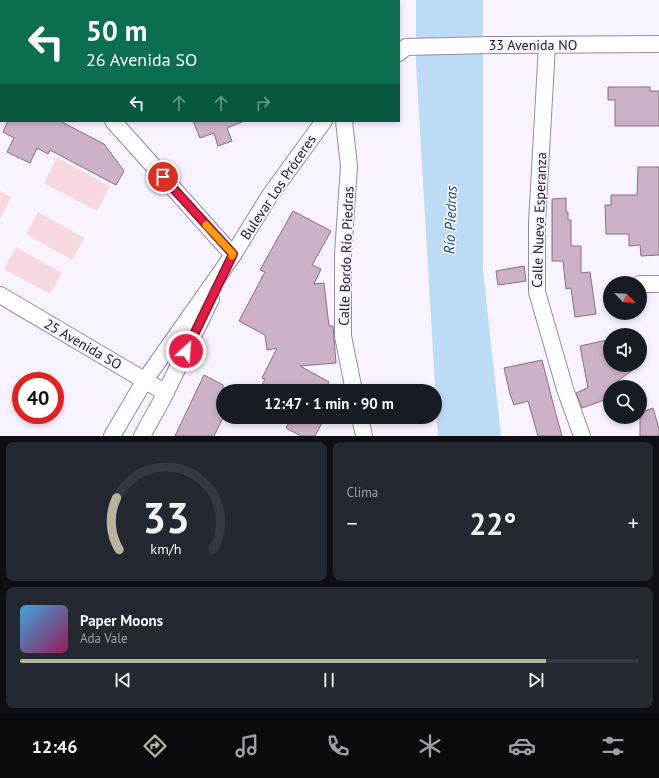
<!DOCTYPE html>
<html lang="es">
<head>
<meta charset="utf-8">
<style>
	body { margin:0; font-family:"PT Sans",sans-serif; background:#242831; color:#f1f3f6; height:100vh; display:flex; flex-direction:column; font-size:15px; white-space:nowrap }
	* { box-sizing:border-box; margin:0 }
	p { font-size:13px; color:#9ea1a6 }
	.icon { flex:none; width:22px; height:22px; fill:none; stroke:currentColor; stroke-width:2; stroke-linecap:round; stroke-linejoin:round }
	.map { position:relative; height:436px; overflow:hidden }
	.drawer { display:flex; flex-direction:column; gap:6px; padding:6px; background:#0d0f14; flex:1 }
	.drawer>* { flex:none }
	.top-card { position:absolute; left:0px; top:0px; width:400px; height:122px; box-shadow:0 2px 6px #0003; background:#0b6e4f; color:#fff; overflow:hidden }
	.needle { width:26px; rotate:115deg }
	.fabs { position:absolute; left:603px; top:276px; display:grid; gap:8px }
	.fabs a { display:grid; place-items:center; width:44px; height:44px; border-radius:50%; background:#171b24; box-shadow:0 2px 6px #0003; font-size:20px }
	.speed { position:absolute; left:12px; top:372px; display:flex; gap:8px; font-size:20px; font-weight:700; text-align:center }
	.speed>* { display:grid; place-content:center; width:52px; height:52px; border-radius:50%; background:#171b24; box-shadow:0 2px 6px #0003; line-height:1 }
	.speed .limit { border:6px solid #d22; background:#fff; color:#111 }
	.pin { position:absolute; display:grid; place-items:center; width:34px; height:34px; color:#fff; margin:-17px; border:2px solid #fff; border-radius:50%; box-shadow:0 1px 4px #0007 }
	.me { position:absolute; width:44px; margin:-22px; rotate:26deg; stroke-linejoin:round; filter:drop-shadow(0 0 3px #0008) }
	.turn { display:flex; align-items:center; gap:14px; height:84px; padding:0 20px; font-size:18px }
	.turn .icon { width:52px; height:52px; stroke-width:2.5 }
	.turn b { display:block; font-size:28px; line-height:34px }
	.lanes { display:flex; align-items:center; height:38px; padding:0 20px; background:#0003; justify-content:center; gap:20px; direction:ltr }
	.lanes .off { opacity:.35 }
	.big { font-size:30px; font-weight:700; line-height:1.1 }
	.drawer .card { flex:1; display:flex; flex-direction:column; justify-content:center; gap:6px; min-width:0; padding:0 14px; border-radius:8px; background:#242831 }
	.drawer .dial { align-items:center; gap:0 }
	.dial svg { height:104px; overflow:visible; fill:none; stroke:#363941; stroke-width:7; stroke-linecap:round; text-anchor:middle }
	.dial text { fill:#f1f3f6; stroke:none }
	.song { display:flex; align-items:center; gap:12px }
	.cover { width:48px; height:48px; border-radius:6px; background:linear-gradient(135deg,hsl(200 70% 55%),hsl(330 70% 35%)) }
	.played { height:4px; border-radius:2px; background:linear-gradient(90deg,#b7b39e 85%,#363941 85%) }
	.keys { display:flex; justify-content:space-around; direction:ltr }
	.heat { display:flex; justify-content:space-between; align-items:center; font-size:22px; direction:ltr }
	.drawer .tiles { flex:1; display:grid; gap:6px; grid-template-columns:1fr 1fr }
	.card:last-child { grid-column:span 2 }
	.trip { position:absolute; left:216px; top:384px; width:226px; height:40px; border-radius:20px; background:#171b24; box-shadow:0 2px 6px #0003; font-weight:700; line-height:40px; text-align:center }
	.dock { display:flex; height:64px; justify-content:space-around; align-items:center; background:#090b0e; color:#9ea1a6 }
	.dock .icon { width:28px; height:28px }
	.dock .active { color:#b7b39e }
	.dock b { font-size:18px; color:#f1f3f6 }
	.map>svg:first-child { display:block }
</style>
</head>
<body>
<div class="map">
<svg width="659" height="436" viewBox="0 0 659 436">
	<rect width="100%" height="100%" fill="#f8f3ff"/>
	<g fill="#f7d8de">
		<polygon points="57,158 110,186 97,211 44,183"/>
		<polygon points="0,191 11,198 0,218"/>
		<polygon points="38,212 84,238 72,260 26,234"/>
		<polygon points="16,247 62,273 50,294 4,269"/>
	</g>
	<polygon fill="#bcdbf5" points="416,0 483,0 483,270 501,436 438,436 416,63"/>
	<g fill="#cdb1c6" stroke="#887082">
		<polygon points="608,87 650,87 650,91 659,91 659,126 615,126 615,100 608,100"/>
		<polygon points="8,121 60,121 104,144 124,171 116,185 50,150 48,154 37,148 30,163 7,152 14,138 3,132"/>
		<polygon points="193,121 242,121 242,122 227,128 232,141 218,146 214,133 200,138"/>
		<polygon points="638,167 659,167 659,255 641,256 640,245 629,246 629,234 606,234 605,205 611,205 611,195 637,195"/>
		<polygon points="566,198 566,212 568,212 568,220 571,220 571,246 581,246 581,273 590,272 596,314 575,317 571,288 566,289 563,261 552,261 552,199"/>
		<polygon points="293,211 331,231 312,265 321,269 314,284 324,283 329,326 333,326 336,363 300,366 329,382 325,391 259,391 265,379 262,378 277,348 267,350 265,335 239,321 265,272 260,270"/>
		<polygon points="524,266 526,281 498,285 496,271"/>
		<polygon points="607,340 610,353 610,365 639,365 610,387 610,398 582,408 576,393 588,388 580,346"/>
		<polygon points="542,360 555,411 562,436 538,436 528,401 514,405 510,394 504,368"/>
		<polygon points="204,375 223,385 223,418 214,436 175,436"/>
		<polygon points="653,408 659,429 659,436 640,436 640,413"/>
		<polygon points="292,417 325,417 315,436 301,436 286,428"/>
	</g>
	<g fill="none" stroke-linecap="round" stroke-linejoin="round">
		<g stroke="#968ba6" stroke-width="18">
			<g id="minor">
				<polyline points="165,0 165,1"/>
				<polyline points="367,0 367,1"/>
				<polyline points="547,45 537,223 537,292 565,389 582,436"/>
				<polyline points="0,48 1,48"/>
				<polyline points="399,53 406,47 491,45 659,44"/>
				<polyline points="113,121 233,255"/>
				<polyline points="344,121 349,166 343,254 343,336 354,391"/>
				<polyline points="640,284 659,284"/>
				<polyline points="0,295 166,393"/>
				<polyline points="360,417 364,436"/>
				<polyline points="112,436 145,380 233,255 270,195 324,121"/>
				<polyline points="142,436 162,400 211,299"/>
			</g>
		</g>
		<use href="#minor" stroke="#fff" stroke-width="16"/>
	</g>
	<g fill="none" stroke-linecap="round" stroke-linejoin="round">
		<g stroke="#92132f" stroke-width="10">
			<polyline id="route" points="163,177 233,254 186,351"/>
		</g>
		<use href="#route" stroke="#e11d48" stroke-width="7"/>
		<polyline stroke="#f59e0b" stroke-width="7" points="206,225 233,254 232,256"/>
	</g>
	<g text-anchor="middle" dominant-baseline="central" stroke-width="3.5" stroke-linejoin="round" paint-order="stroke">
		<g font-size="14" fill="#1f1a25" stroke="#f8f3ff">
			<text x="533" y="45">33 Avenida NO</text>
			<text transform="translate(278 187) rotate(-56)">Bulevar Los Próceres</text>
			<text transform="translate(539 220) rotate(-88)">Calle Nueva Esperanza</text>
			<text transform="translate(346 256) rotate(-88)">Calle Bordo Río Piedras</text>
			<text transform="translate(83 344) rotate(30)">25 Avenida SO</text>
		</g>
		<g font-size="15" font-style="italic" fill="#0e4e76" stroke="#f8f3ff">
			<text transform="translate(450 220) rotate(-88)">Río Piedras</text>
		</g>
	</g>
</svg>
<div class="fabs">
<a><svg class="needle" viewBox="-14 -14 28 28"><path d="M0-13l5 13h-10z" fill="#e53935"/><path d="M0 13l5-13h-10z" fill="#9ea1a6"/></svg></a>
<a><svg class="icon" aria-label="sound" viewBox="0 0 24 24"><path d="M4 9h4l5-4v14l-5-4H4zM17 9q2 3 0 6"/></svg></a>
<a><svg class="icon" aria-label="search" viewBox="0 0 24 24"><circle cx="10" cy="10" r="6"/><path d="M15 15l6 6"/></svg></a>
</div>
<div class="speed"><div class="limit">40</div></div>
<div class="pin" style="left:163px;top:177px;background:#d93025"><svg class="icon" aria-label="arrive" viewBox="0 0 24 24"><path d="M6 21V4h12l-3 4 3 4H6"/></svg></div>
<svg class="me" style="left:186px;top:351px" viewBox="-20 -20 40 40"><circle r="17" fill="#e11d48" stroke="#fff" stroke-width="3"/><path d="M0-11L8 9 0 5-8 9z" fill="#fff"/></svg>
<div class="trip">12:47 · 1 min · 90 m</div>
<div class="top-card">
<div class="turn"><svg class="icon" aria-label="left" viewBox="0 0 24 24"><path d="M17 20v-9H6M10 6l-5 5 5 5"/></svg><div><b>50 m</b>26 Avenida SO</div></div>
<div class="lanes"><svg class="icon" aria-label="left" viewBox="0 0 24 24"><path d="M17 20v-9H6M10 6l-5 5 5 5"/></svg><svg class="icon off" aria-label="ahead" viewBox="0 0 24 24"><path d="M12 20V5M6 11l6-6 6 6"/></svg><svg class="icon off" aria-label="ahead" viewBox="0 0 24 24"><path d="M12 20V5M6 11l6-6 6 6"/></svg><svg class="icon off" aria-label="right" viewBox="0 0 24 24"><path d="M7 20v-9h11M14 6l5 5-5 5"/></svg></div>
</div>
</div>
<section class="drawer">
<div class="tiles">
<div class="card dial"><svg viewBox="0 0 100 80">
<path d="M14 69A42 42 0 1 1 86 69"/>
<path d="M14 69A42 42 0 0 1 12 29" stroke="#b7b39e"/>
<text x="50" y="56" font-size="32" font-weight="700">33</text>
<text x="50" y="72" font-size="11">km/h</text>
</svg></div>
<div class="card"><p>Clima</p>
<div class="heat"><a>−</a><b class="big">22°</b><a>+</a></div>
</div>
<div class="card">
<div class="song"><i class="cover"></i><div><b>Paper Moons</b><p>Ada Vale</p></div></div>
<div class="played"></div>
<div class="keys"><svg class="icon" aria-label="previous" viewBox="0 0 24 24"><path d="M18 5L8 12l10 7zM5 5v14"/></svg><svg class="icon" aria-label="pause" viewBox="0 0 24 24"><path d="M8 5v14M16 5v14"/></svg><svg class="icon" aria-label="next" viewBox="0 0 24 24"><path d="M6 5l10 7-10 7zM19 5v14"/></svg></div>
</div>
</div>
</section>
<nav class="dock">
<b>12:46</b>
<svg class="icon active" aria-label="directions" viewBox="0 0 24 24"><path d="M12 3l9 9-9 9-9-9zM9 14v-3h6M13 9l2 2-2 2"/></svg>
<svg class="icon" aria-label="music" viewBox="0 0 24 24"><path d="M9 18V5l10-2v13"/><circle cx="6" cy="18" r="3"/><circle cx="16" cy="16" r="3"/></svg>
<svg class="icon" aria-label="phone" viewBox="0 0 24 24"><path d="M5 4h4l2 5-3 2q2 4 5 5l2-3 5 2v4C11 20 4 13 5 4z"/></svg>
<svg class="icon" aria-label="climate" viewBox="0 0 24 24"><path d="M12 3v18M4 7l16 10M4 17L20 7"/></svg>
<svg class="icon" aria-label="car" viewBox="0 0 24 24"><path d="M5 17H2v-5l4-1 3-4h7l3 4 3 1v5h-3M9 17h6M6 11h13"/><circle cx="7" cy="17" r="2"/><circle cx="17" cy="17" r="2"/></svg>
<svg class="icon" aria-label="filters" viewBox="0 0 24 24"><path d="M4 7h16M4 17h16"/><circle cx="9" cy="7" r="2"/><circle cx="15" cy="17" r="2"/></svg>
</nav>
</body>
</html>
